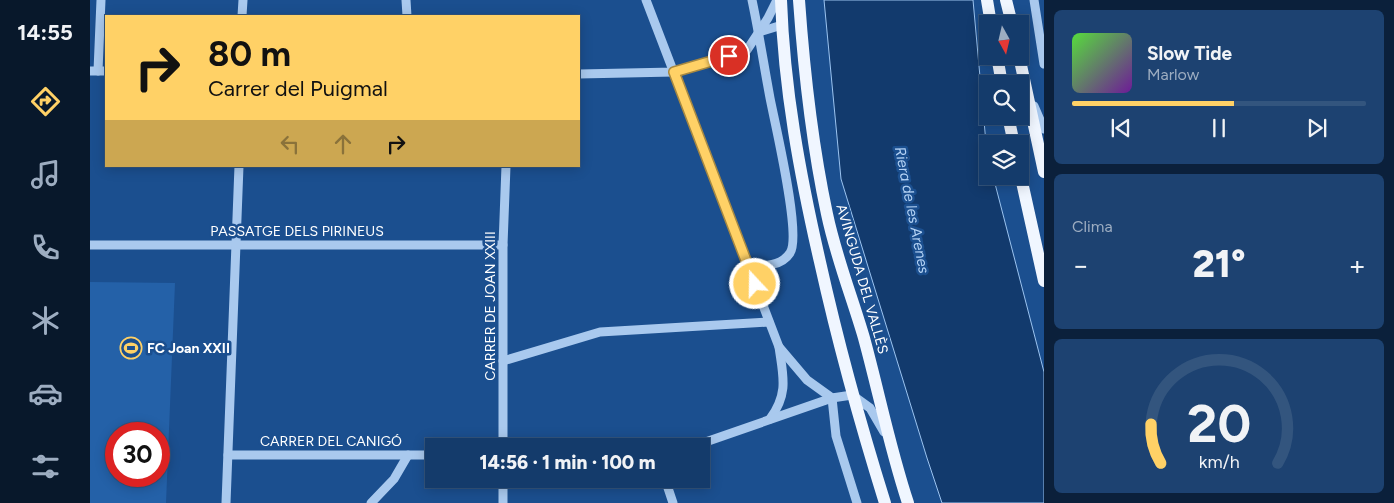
<!DOCTYPE html>
<html lang="es">
<head>
<meta charset="utf-8">
<style>
	body { margin:0; font-family:Figtree,sans-serif; background:#1d4271; color:#f1f3f6; height:100vh; display:flex; flex-direction:column; font-size:19px; white-space:nowrap }
	* { box-sizing:border-box; margin:0 }
	p { font-size:16px; color:#9dadc1 }
	.icon { flex:none; width:28px; height:28px; fill:none; stroke:currentColor; stroke-width:2; stroke-linecap:round; stroke-linejoin:round }
	.map { position:relative; flex:1; overflow:hidden }
	.panel { display:flex; flex-direction:column; gap:10px; padding:10px; background:#0b203b; width:350px }
	.panel>* { flex:none }
	.guide { position:absolute; left:15px; top:15px; width:475px; height:152px; border-radius:0px; box-shadow:0 2px 12px #0003,0 0 0 1px #33557e; background:#ffd166; color:#111; overflow:hidden }
	.needle { width:32px; rotate:172deg }
	.buttons { position:absolute; left:889px; top:15px; display:grid; gap:10px }
	.buttons a { display:grid; place-items:center; width:50px; height:50px; border-radius:0px; background:#143b6b; box-shadow:0 2px 12px #0003,0 0 0 1px #33557e; font-size:25px }
	.speed { position:absolute; left:15px; top:422px; display:flex; gap:10px; font-size:25px; font-weight:700; text-align:center }
	.speed>* { display:grid; place-content:center; width:65px; height:65px; border-radius:50%; background:#143b6b; box-shadow:0 2px 12px #0003,0 0 0 1px #33557e; line-height:1 }
	.speed .limit { border:8px solid #d22; background:#fff; color:#111 }
	.pin { position:absolute; display:grid; place-items:center; width:42px; height:42px; color:#fff; margin:-21px; border:2px solid #fff; border-radius:50%; box-shadow:0 1px 5px #0007 }
	.me { position:absolute; width:55px; margin:-28px; rotate:339deg; stroke-linejoin:round; filter:drop-shadow(0 0 4px #0008) }
	.turn { display:flex; align-items:center; gap:18px; height:105px; padding:0 20px; font-size:22px }
	.turn .icon { width:65px; height:65px; stroke-width:2.5 }
	.turn b { display:block; font-size:35px; line-height:42px }
	.lanes { display:flex; align-items:center; height:48px; padding:0 20px; background:#0003; justify-content:center; gap:25px; direction:ltr }
	.lanes .off { opacity:.35 }
	.big { font-size:38px; font-weight:800; line-height:1.1 }
	.panel .card { flex:1; display:flex; flex-direction:column; justify-content:center; gap:8px; min-width:0; padding:0 18px; border-radius:8px; background:#1d4271 }
	.panel .dial { align-items:center; gap:0 }
	.dial svg { height:130px; overflow:visible; fill:none; stroke:#33557e; stroke-width:7; stroke-linecap:round; text-anchor:middle }
	.dial text { fill:#f1f3f6; stroke:none }
	.song { display:flex; align-items:center; gap:15px }
	.cover { width:60px; height:60px; border-radius:8px; background:linear-gradient(135deg,hsl(110 70% 55%),hsl(280 70% 35%)) }
	.played { height:5px; border-radius:2px; background:linear-gradient(90deg,#ffd166 55%,#33557e 55%) }
	.keys { display:flex; justify-content:space-around; direction:ltr }
	.heat { display:flex; justify-content:space-between; align-items:center; font-size:28px; direction:ltr }
	.trip { position:absolute; left:335px; top:438px; width:285px; height:50px; border-radius:0px; background:#143b6b; box-shadow:0 2px 12px #0003,0 0 0 1px #33557e; font-weight:800; line-height:50px; text-align:center }
	main { display:flex; flex:1; min-height:0 }
	.tabs { display:flex; flex-direction:column; width:90px; justify-content:space-around; align-items:center; background:#08182b; color:#9dadc1 }
	.tabs .icon { width:35px; height:35px }
	.tabs .on { color:#ffd166 }
	.tabs b { font-size:22px; color:#f1f3f6 }
	.map>svg:first-child { display:block }
</style>
</head>
<body>
<main>
<nav class="tabs">
<b>14:55</b>
<svg class="icon on" aria-label="directions" viewBox="0 0 24 24"><path d="M12 3l9 9-9 9-9-9zM9 14v-3h6M13 9l2 2-2 2"/></svg>
<svg class="icon" aria-label="music" viewBox="0 0 24 24"><path d="M9 18V5l10-2v13"/><circle cx="6" cy="18" r="3"/><circle cx="16" cy="16" r="3"/></svg>
<svg class="icon" aria-label="phone" viewBox="0 0 24 24"><path d="M5 4h4l2 5-3 2q2 4 5 5l2-3 5 2v4C11 20 4 13 5 4z"/></svg>
<svg class="icon" aria-label="climate" viewBox="0 0 24 24"><path d="M12 3v18M4 7l16 10M4 17L20 7"/></svg>
<svg class="icon" aria-label="car" viewBox="0 0 24 24"><path d="M5 17H2v-5l4-1 3-4h7l3 4 3 1v5h-3M9 17h6M6 11h13"/><circle cx="7" cy="17" r="2"/><circle cx="17" cy="17" r="2"/></svg>
<svg class="icon" aria-label="filters" viewBox="0 0 24 24"><path d="M4 7h16M4 17h16"/><circle cx="9" cy="7" r="2"/><circle cx="15" cy="17" r="2"/></svg>
</nav>
<div class="map">
<svg width="954" height="503" viewBox="0 0 954 503">
	<rect width="100%" height="100%" fill="#1b4f8f"/>
	<path fill="#2461a8" fill-rule="evenodd" d="M0,282L85,283L76,503H0ZM26,434H69V476H26Z"/>
	<polygon fill="#123a6d" stroke="#9cc4f0" points="734,0 883,0 897,154 898,176 903,176 954,372 954,503 852,503 837,458 751,179"/>
	<g fill="none" stroke-linecap="round" stroke-linejoin="round">
		<g stroke="#a9c9ee" stroke-width="9">
			<polyline points="316,0 317,16"/>
			<path d="M556,0L689,347C693,376 699,393 680,419"/>
			<polyline points="944,0 954,64"/>
			<polyline points="152,16 153,0"/>
			<polyline points="669,32 692,25"/>
			<polyline points="0,71 16,71"/>
			<polyline points="8,71 11,0"/>
			<polyline points="489,74 584,72 657,50 678,18 687,0"/>
			<polyline points="944,106 954,129"/>
			<polyline points="0,245 413,245"/>
			<path d="M658,266C672,266 691,267 700,253C712,236 685,124 680,98C674,66 669,33 662,0"/>
			<polyline points="689,347 717,380 742,398 746,436 767,503"/>
			<polyline points="413,361 510,332 679,322"/>
			<polyline points="413,446 413,245 416,166"/>
			<polyline points="604,446 742,398 762,395 780,408 794,432"/>
			<polyline points="138,455 344,455"/>
			<polyline points="575,479 583,503"/>
			<polyline points="136,503 149,166"/>
			<polyline points="281,503 304,479 318,455"/>
			<polyline points="413,503 413,479"/>
		</g>
		<g stroke="#f0f6ff" stroke-width="12">
			<path d="M691,0C694,89 710,175 730,262C748,343 770,423 795,503"/>
			<path d="M709,0C714,71 722,144 737,214C746,257 762,297 774,338C789,393 800,449 818,503"/>
			<polyline points="897,0 901,24"/>
			<polyline points="916,0 922,24"/>
			<polyline points="907,56 912,84"/>
			<polyline points="929,56 954,172"/>
			<polyline points="918,116 924,144"/>
			<polyline points="930,173 954,281"/>
		</g>
	</g>
	<g fill="none" stroke-linecap="round" stroke-linejoin="round">
		<g stroke="#a68842" stroke-width="12">
			<polyline id="route" points="639,56 584,72 665,284"/>
		</g>
		<use href="#route" stroke="#ffd166" stroke-width="9"/>
	</g>
	<defs>
		<g id="stadium-ring" transform="scale(1.125)"><circle r="9.5" fill="#1b4f8f" stroke="#ffd166" stroke-width="1.5"/><path d="M0-5a6.5 5 0 1 0 0 10a6.5 5 0 1 0 0-10ZM-3.5-1.8h7v3.6h-7Z" fill="#ffd166"/></g>
	</defs>
	<g fill-rule="evenodd">
		<use href="#stadium-ring" x="41" y="348"/>
	</g>
	<g text-anchor="middle" dominant-baseline="central" stroke-width="5" stroke-linejoin="round" paint-order="stroke">
		<g font-size="14" fill="#fff" stroke="#1b4f8f">
			<text x="207" y="231">PASSATGE DELS PIRINEUS</text>
			<text transform="translate(772 279) rotate(74)">AVINGUDA DEL VALLÈS</text>
			<text transform="translate(400 306) rotate(-90)">CARRER DE JOAN XXIII</text>
			<text x="241" y="441">CARRER DEL CANIGÓ</text>
		</g>
		<g font-size="14" font-weight="bold" fill="#fff" stroke="#1b4f8f" text-anchor="start">
			<text x="57" y="348">FC Joan XXII</text>
		</g>
		<g font-size="15" font-style="italic" fill="#b5d3f5" stroke="#1b4f8f">
			<text transform="translate(822 210) rotate(79)">Riera de les Arenes</text>
		</g>
	</g>
</svg>
<div class="buttons">
<a><svg class="needle" viewBox="-14 -14 28 28"><path d="M0-13l5 13h-10z" fill="#e53935"/><path d="M0 13l5-13h-10z" fill="#9dadc1"/></svg></a>
<a><svg class="icon" aria-label="search" viewBox="0 0 24 24"><circle cx="10" cy="10" r="6"/><path d="M15 15l6 6"/></svg></a>
<a><svg class="icon" aria-label="layers" viewBox="0 0 24 24"><path d="M12 4l9 5-9 5-9-5zM3 14l9 5 9-5"/></svg></a>
</div>
<div class="speed"><div class="limit">30</div></div>
<div class="pin" style="left:639px;top:56px;background:#d93025"><svg class="icon" aria-label="arrive" viewBox="0 0 24 24"><path d="M6 21V4h12l-3 4 3 4H6"/></svg></div>
<svg class="me" style="left:665px;top:284px" viewBox="-20 -20 40 40"><circle r="17" fill="#ffd166" stroke="#fff" stroke-width="3"/><path d="M0-11L8 9 0 5-8 9z" fill="#fff"/></svg>
<div class="trip">14:56 · 1 min · 100 m</div>
<div class="guide">
<div class="turn"><svg class="icon" aria-label="right" viewBox="0 0 24 24"><path d="M7 20v-9h11M14 6l5 5-5 5"/></svg><div><b>80 m</b>Carrer del Puigmal</div></div>
<div class="lanes"><svg class="icon off" aria-label="left" viewBox="0 0 24 24"><path d="M17 20v-9H6M10 6l-5 5 5 5"/></svg><svg class="icon off" aria-label="ahead" viewBox="0 0 24 24"><path d="M12 20V5M6 11l6-6 6 6"/></svg><svg class="icon" aria-label="right" viewBox="0 0 24 24"><path d="M7 20v-9h11M14 6l5 5-5 5"/></svg></div>
</div>
</div>
<section class="panel">
<div class="card">
<div class="song"><i class="cover"></i><div><b>Slow Tide</b><p>Marlow</p></div></div>
<div class="played"></div>
<div class="keys"><svg class="icon" aria-label="previous" viewBox="0 0 24 24"><path d="M18 5L8 12l10 7zM5 5v14"/></svg><svg class="icon" aria-label="pause" viewBox="0 0 24 24"><path d="M8 5v14M16 5v14"/></svg><svg class="icon" aria-label="next" viewBox="0 0 24 24"><path d="M6 5l10 7-10 7zM19 5v14"/></svg></div>
</div>
<div class="card"><p>Clima</p>
<div class="heat"><a>−</a><b class="big">21°</b><a>+</a></div>
</div>
<div class="card dial"><svg viewBox="0 0 100 80">
<path d="M14 69A42 42 0 1 1 86 69"/>
<path d="M14 69A42 42 0 0 1 8 45" stroke="#ffd166"/>
<text x="50" y="56" font-size="32" font-weight="700">20</text>
<text x="50" y="72" font-size="11">km/h</text>
</svg></div>
</section>
</main>
</body>
</html>
